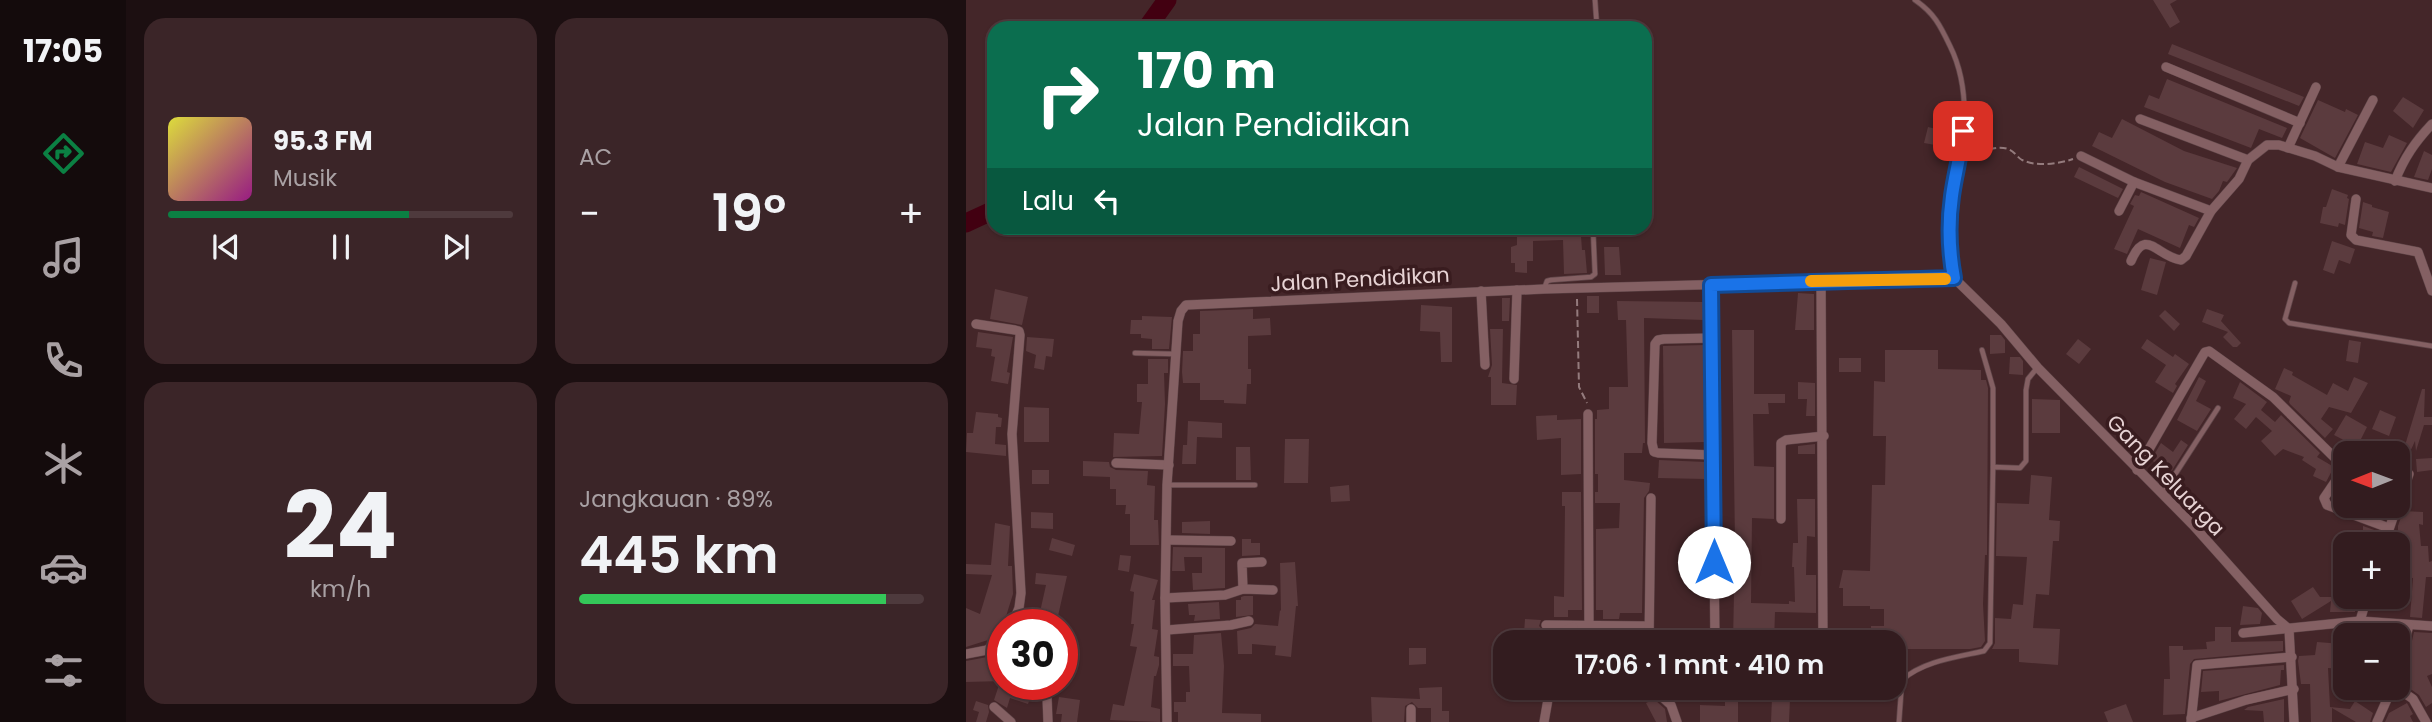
<!DOCTYPE html>
<html lang="id">
<head>
<meta charset="utf-8">
<style>
	body { margin:0; font-family:Poppins,sans-serif; background:#3b2528; color:#f1f3f6; height:100vh; display:flex; flex-direction:column; font-size:26px; white-space:nowrap }
	* { box-sizing:border-box; margin:0 }
	p { font-size:23px; color:#a9a1a4 }
	.icon { flex:none; width:38px; height:38px; fill:none; stroke:currentColor; stroke-width:2; stroke-linecap:round; stroke-linejoin:round }
	.map { position:relative; flex:1; overflow:hidden }
	.drawer { display:flex; flex-direction:column; gap:18px; padding:18px; background:#1c0f11; width:840px }
	.drawer>* { flex:none }
	.top-card { position:absolute; left:21px; top:21px; width:665px; height:214px; border-radius:21px; box-shadow:0 2px 5px #0004,0 0 0 2px #4e3a3d; background:#0b6e4f; color:#fff; overflow:hidden }
	.needle { width:46px; rotate:269deg }
	.buttons { position:absolute; left:1367px; top:441px; display:grid; gap:14px }
	.buttons a { display:grid; place-items:center; width:77px; height:77px; border-radius:14px; background:#331c1f; box-shadow:0 2px 5px #0004,0 0 0 2px #4e3a3d; font-size:35px }
	.speed { position:absolute; left:21px; top:609px; display:flex; gap:14px; font-size:35px; font-weight:700; text-align:center }
	.speed>* { display:grid; place-content:center; width:91px; height:91px; border-radius:50%; background:#331c1f; box-shadow:0 2px 5px #0004,0 0 0 2px #4e3a3d; line-height:1 }
	.speed .limit { border:10px solid #d22; background:#fff; color:#111 }
	.pin { position:absolute; display:grid; place-items:center; width:60px; height:60px; color:#fff; margin:-30px; border-radius:14px; box-shadow:0 4px 10px #0006 }
	.me { position:absolute; width:77px; margin:-38px; rotate:0deg; stroke-linejoin:round; filter:drop-shadow(0 0 5px #0008) }
	.turn { display:flex; align-items:center; gap:24px; height:147px; padding:0 35px; font-size:32px }
	.turn .icon { width:91px; height:91px; stroke-width:2.5 }
	.turn b { display:block; font-size:49px; line-height:60px }
	.then { display:flex; align-items:center; height:66px; padding:0 35px; background:#0003; gap:14px; font-size:26px }
	.big { font-size:52px; font-weight:600; line-height:1.1 }
	.drawer .card { flex:1; display:flex; flex-direction:column; justify-content:center; gap:10px; min-width:0; padding:0 24px; border-radius:21px; background:#3b2528 }
	.drawer .dial { align-items:center; gap:0 }
	.dial b { font-size:91px; line-height:1 }
	.song { display:flex; align-items:center; gap:21px }
	.cover { width:84px; height:84px; border-radius:10px; background:linear-gradient(135deg,hsl(60 70% 55%),hsl(310 70% 35%)) }
	.played { height:7px; border-radius:4px; background:linear-gradient(90deg,#0b8043 70%,#4e3a3d 70%) }
	.keys { display:flex; justify-content:space-around; direction:ltr }
	.heat { display:flex; justify-content:space-between; align-items:center; font-size:38px; direction:ltr }
	.charge { height:10px; border-radius:5px; background:linear-gradient(90deg,#34c759 89%,#4e3a3d 0) }
	.drawer .tiles { flex:1; display:grid; gap:18px; grid-template-columns:repeat(2,1fr) }
	.trip { position:absolute; left:527px; top:630px; width:413px; height:70px; border-radius:21px; background:#331c1f; box-shadow:0 2px 5px #0004,0 0 0 2px #4e3a3d; font-weight:600; line-height:70px; text-align:center }
	main { display:flex; flex:1; min-height:0 }
	.dock { display:flex; flex-direction:column; width:126px; justify-content:space-around; align-items:center; background:#140b0c; color:#a9a1a4 }
	.dock .icon { width:49px; height:49px }
	.dock .on { color:#0b8043 }
	.dock b { font-size:32px; color:#f1f3f6 }
	.map>svg:first-child { display:block }
</style>
</head>
<body>
<main>
<nav class="dock">
<b>17:05</b>
<svg class="icon on" aria-label="directions" viewBox="0 0 24 24"><path d="M12 3l9 9-9 9-9-9zM9 14v-3h6M13 9l2 2-2 2"/></svg>
<svg class="icon" aria-label="music" viewBox="0 0 24 24"><path d="M9 18V5l10-2v13"/><circle cx="6" cy="18" r="3"/><circle cx="16" cy="16" r="3"/></svg>
<svg class="icon" aria-label="phone" viewBox="0 0 24 24"><path d="M5 4h4l2 5-3 2q2 4 5 5l2-3 5 2v4C11 20 4 13 5 4z"/></svg>
<svg class="icon" aria-label="climate" viewBox="0 0 24 24"><path d="M12 3v18M4 7l16 10M4 17L20 7"/></svg>
<svg class="icon" aria-label="car" viewBox="0 0 24 24"><path d="M5 17H2v-5l4-1 3-4h7l3 4 3 1v5h-3M9 17h6M6 11h13"/><circle cx="7" cy="17" r="2"/><circle cx="17" cy="17" r="2"/></svg>
<svg class="icon" aria-label="filters" viewBox="0 0 24 24"><path d="M4 7h16M4 17h16"/><circle cx="9" cy="7" r="2"/><circle cx="15" cy="17" r="2"/></svg>
</nav>
<section class="drawer">
<div class="tiles">
<div class="card">
<div class="song"><i class="cover"></i><div><b>95.3 FM</b><p>Musik</p></div></div>
<div class="played"></div>
<div class="keys"><svg class="icon" aria-label="previous" viewBox="0 0 24 24"><path d="M18 5L8 12l10 7zM5 5v14"/></svg><svg class="icon" aria-label="pause" viewBox="0 0 24 24"><path d="M8 5v14M16 5v14"/></svg><svg class="icon" aria-label="next" viewBox="0 0 24 24"><path d="M6 5l10 7-10 7zM19 5v14"/></svg></div>
</div>
<div class="card"><p>AC</p>
<div class="heat"><a>−</a><b class="big">19°</b><a>+</a></div>
</div>
<div class="card dial"><b>24</b><p>km/h</p></div>
<div class="card"><p>Jangkauan · 89%</p><b class="big">445 km</b><div class="charge"></div></div>
</div>
</section>
<div class="map">
<svg width="1466" height="722" viewBox="0 0 1466 722">
	<rect width="100%" height="100%" fill="#442629"/>
	<g fill="none" stroke-linecap="round" stroke-linejoin="round">
		<g stroke="#420011" stroke-width="19">
			<polyline points="181,28 201,0"/>
			<polyline points="0,223 28,210"/>
		</g>
	</g>
	<g fill="#5b3b3e">
		<polygon points="1187,0 1211,0 1204,4 1214,22 1204,28"/>
		<polygon points="1206,44 1338,97 1333,106 1202,54"/>
		<polygon points="1201,79 1321,128 1316,138 1293,129 1285,148 1178,107 1183,95 1193,99"/>
		<polygon points="1437,97 1458,110 1447,128 1427,111"/>
		<polygon points="1352,100 1379,112 1380,109 1392,115 1369,158 1334,138"/>
		<polygon points="1156,119 1218,151 1271,168 1261,182 1257,181 1253,191 1246,199 1199,182 1126,146 1133,132 1146,138"/>
		<polygon points="962,127 983,132 980,147 958,143"/>
		<polygon points="1423,135 1441,143 1425,172 1391,164 1399,142 1417,148"/>
		<polygon points="1458,151 1466,155 1466,169 1462,180 1448,177"/>
		<polygon points="1113,167 1157,189 1152,198 1108,177"/>
		<polygon points="1366,189 1382,195 1381,198 1383,199 1379,225 1373,223 1372,227 1354,223 1357,207 1360,207"/>
		<polygon points="1175,192 1233,218 1228,227 1223,225 1214,248 1172,229 1161,254 1148,249 1168,206 1164,204 1169,195 1173,196"/>
		<polygon points="1397,202 1406,205 1406,207 1423,212 1417,238 1406,236 1407,232 1393,228"/>
		<polygon points="561,228 596,228 596,231 610,230 610,236 615,236 616,250 619,250 621,273 598,274 597,240 567,241 567,261 561,261 561,273 549,272 549,263 545,263 545,247 551,245 551,229"/>
		<polygon points="1366,241 1389,249 1384,264 1373,260 1368,274 1357,270"/>
		<polygon points="638,247 653,247 655,275 639,275"/>
		<polygon points="1184,258 1200,262 1191,295 1175,290"/>
		<polygon points="29,289 62,297 56,325 24,319"/>
		<polygon points="832,293 848,294 848,330 829,330"/>
		<rect x="621" y="296" width="12" height="17"/>
		<polygon points="536,298 544,298 543,321 536,321"/>
		<polygon points="651,301 738,302 738,320 678,318 679,443 677,443 676,453 658,453 658,480 684,483 683,491 678,498 676,613 654,613 653,619 637,619 637,610 630,610 630,529 653,528 654,503 629,503 629,492 632,492 632,474 629,474 629,419 631,419 631,410 643,409 643,387 662,387 660,320 652,320"/>
		<polygon points="455,305 486,307 486,362 475,362 474,332 454,331"/>
		<polygon points="287,309 287,319 304,318 305,335 282,336 282,369 285,369 285,384 281,384 280,404 258,403 258,400 234,400 234,383 217,383 216,372 217,351 227,351 227,334 234,334 234,311"/>
		<polygon points="1241,309 1258,315 1255,321 1275,343 1271,347 1267,347 1257,337 1262,332 1236,322"/>
		<polygon points="1199,310 1214,324 1208,331 1193,316"/>
		<polygon points="176,316 206,317 203,349 186,349 186,339 175,338 175,334 164,334 165,320 176,320"/>
		<polygon points="524,329 537,329 536,383 551,385 550,405 525,405 525,377 522,377 526,365"/>
		<polygon points="766,330 788,330 788,394 819,394 819,403 802,403 803,414 787,414 788,466 808,467 808,519 786,518 785,603 823,604 823,601 829,602 828,567 826,567 827,543 832,543 831,499 849,499 849,537 841,536 840,575 850,575 850,613 809,612 808,642 767,642 769,543"/>
		<polygon points="12,332 47,337 41,372 44,373 42,384 25,381 29,357 25,356 26,349 10,347"/>
		<polygon points="1024,335 1035,335 1039,340 1039,353 1024,354"/>
		<polygon points="61,337 88,339 86,357 80,356 78,370 68,368 70,355 60,351"/>
		<polygon points="1112,339 1125,349 1113,364 1100,354"/>
		<polygon points="1181,339 1207,357 1209,354 1223,364 1209,384 1211,386 1207,393 1189,382 1200,365 1175,348"/>
		<polygon points="1383,340 1395,342 1392,363 1380,361"/>
		<polygon points="739,345 740,442 698,443 697,346"/>
		<polygon points="919,350 972,350 972,369 1015,370 1015,380 1020,380 1022,388 1021,555 1019,555 1017,604 1019,641 1015,647 1004,649 928,649 928,642 905,642 905,626 918,626 918,609 904,609 904,606 877,606 877,588 873,588 877,570 904,571 906,485 919,485 920,436 907,436 908,381 919,382"/>
		<polygon points="1044,357 1054,357 1057,361 1057,375 1043,374"/>
		<rect x="873" y="358" width="22" height="14"/>
		<polygon points="182,359 202,359 202,373 198,373 199,404 196,456 147,457 148,433 173,434 176,402 171,402 171,384 182,384"/>
		<polygon points="1318,368 1327,372 1326,375 1361,395 1367,383 1382,391 1388,377 1402,383 1385,413 1363,407 1355,419 1367,429 1359,438 1324,404 1323,402 1325,396 1309,389"/>
		<polygon points="1233,377 1240,381 1230,401 1245,409 1231,431 1211,420"/>
		<polygon points="832,382 849,383 849,416 840,416 841,399 832,399"/>
		<polygon points="1274,382 1301,402 1295,410 1309,422 1315,415 1354,453 1351,457 1368,467 1360,482 1347,476 1350,469 1336,460 1338,457 1317,449 1309,456 1295,441 1306,431 1290,417 1280,429 1268,419 1280,404 1267,398"/>
		<polygon points="1456,389 1459,389 1458,417 1466,417 1466,425 1458,425 1450,451 1449,441 1443,454 1437,452"/>
		<polygon points="1066,399 1094,400 1094,433 1066,433"/>
		<polygon points="58,407 83,408 83,442 58,442"/>
		<polygon points="1414,410 1430,417 1423,436 1406,429"/>
		<polygon points="10,412 32,414 32,417 36,418 35,427 30,427 29,444 40,445 40,456 0,452 1,433 7,433"/>
		<polygon points="591,415 591,420 615,419 615,474 595,475 595,438 571,440 570,416"/>
		<polygon points="1380,415 1401,427 1391,447 1368,435"/>
		<polygon points="222,421 256,423 256,438 231,437 230,464 216,464 217,445 221,445"/>
		<polygon points="319,439 343,439 342,483 318,483"/>
		<polygon points="1215,440 1222,445 1205,472 1185,460 1195,443 1207,452"/>
		<polygon points="849,444 849,454 832,454 832,446"/>
		<polygon points="270,447 284,447 285,480 270,480"/>
		<polygon points="1432,453 1443,454 1432,481"/>
		<polygon points="1466,458 1466,470 1451,472 1450,459"/>
		<polygon points="693,460 740,462 740,479 692,478"/>
		<polygon points="117,461 143,462 144,467 150,470 182,471 181,485 189,486 188,520 192,520 193,545 164,545 164,514 159,514 160,505 150,505 150,489 144,489 144,477 117,476"/>
		<rect x="66" y="470" width="17" height="14"/>
		<polygon points="1065,475 1086,477 1083,520 1094,521 1093,541 1087,541 1083,595 1070,594 1067,628 1094,629 1092,665 1053,662 1053,649 1026,649 1029,643 1029,618 1045,619 1047,604 1057,605 1061,557 1030,556 1031,503 1063,504"/>
		<polygon points="383,485 384,501 365,502 364,487"/>
		<polygon points="596,492 615,492 616,610 602,610 602,617 588,617 588,596 598,597 599,506 596,506"/>
		<polygon points="1437,511 1457,512 1457,525 1453,524 1455,546 1462,546 1463,562 1466,561 1466,577 1460,577 1456,618 1444,617 1447,578 1432,577 1432,526"/>
		<polygon points="65,512 87,513 87,529 65,528"/>
		<polygon points="244,521 244,534 216,533 216,522"/>
		<polygon points="29,523 44,526 42,566 46,566 47,594 36,629 22,640 0,647 0,608 14,614 26,575 0,574 0,564 25,565"/>
		<polygon points="1397,526 1411,531 1411,544 1397,544"/>
		<polygon points="86,538 109,545 106,556 83,550"/>
		<polygon points="276,539 285,539 285,543 294,543 294,555 276,556"/>
		<polygon points="207,547 259,548 259,588 227,590 226,573 236,573 236,557 218,557 219,571 206,571"/>
		<polygon points="154,555 165,556 163,572 152,570"/>
		<polygon points="329,562 332,606 330,606 325,657 309,655 310,646 286,644 286,654 272,654 271,631 285,628 289,624 312,626 314,610 315,611 314,563"/>
		<polygon points="70,573 101,576 92,616 74,612 80,585 69,584"/>
		<polygon points="168,574 192,580 186,600 189,600 186,629 192,630 188,656 193,657 193,665 190,676 188,676 185,707 194,709 194,722 144,720 147,704 158,706 171,647 164,646 168,624 165,624 168,592 164,591"/>
		<polygon points="1347,587 1354,597 1391,597 1389,612 1364,612 1365,601 1336,619 1325,601"/>
		<polygon points="278,596 287,596 287,615 270,617 270,600 275,600 275,597"/>
		<polygon points="253,602 254,619 228,621 229,615 223,615 222,604"/>
		<polygon points="1277,606 1292,608 1296,613 1294,624 1274,625"/>
		<polygon points="559,619 575,620 573,626 579,632 578,642 566,642 567,633 558,633"/>
		<polygon points="1249,627 1265,627 1265,642 1317,641 1317,651 1228,659 1224,664 1219,714 1197,715 1198,679 1204,679 1203,646 1217,646 1217,650 1241,649 1240,642 1249,641"/>
		<polygon points="611,632 653,633 653,642 612,642"/>
		<polygon points="1448,632 1466,633 1466,674 1461,676 1466,687 1466,703 1460,707 1453,695 1439,685 1442,684 1438,671 1444,667 1443,654"/>
		<polygon points="255,633 258,666 256,713 295,714 295,722 212,722 212,712 208,712 208,702 220,702 220,692 224,692 223,666 207,666 207,654 227,654 228,635"/>
		<polygon points="1351,642 1377,644 1378,669 1362,668 1364,707 1384,709 1389,701 1407,713 1404,722 1390,722 1366,708 1366,722 1345,722 1344,684 1335,684 1332,661 1333,656 1349,655"/>
		<polygon points="443,648 460,648 460,664 443,665"/>
		<polygon points="37,654 37,681 0,682 0,661"/>
		<polygon points="1318,665 1318,670 1315,670 1314,685 1253,701 1253,691 1235,692 1237,671"/>
		<polygon points="34,682 66,692 62,704 44,698 41,708 28,700"/>
		<polygon points="476,687 476,711 483,711 483,722 465,722 465,708 452,708 446,702 439,706 438,722 406,722 405,697 454,699 453,688"/>
		<polygon points="1384,688 1418,688 1414,698 1384,691"/>
		<polygon points="93,697 114,700 111,722 95,722 96,714 90,714"/>
		<polygon points="759,698 772,698 772,722 734,722 734,705 759,706"/>
		<polygon points="806,698 824,699 823,722 805,722"/>
		<polygon points="688,699 699,709 701,722 690,722 680,703"/>
		<polygon points="1318,699 1318,722 1298,722 1297,711 1278,710 1282,707"/>
		<polygon points="10,701 22,705 23,712 20,722 10,722 13,712 7,710"/>
		<polygon points="1441,703 1447,714 1444,716 1447,722 1419,722 1423,713"/>
		<polygon points="1160,704 1167,722 1142,722 1138,712"/>
	</g>
	<g fill="none" stroke-linecap="round" stroke-linejoin="round">
		<g stroke="#5f4548" stroke-width="6">
			<g id="lane">
				<polyline points="629,0 631,28"/>
				<path d="M949,0C968,13 974,25 984,46C1001,80 1001,118 995,156C991,177 985,197 983,219C982,239 984,258 988,277"/>
				<polyline points="1329,283 1319,319 1323,323 1466,346"/>
				<polyline points="578,289 581,281 585,280 625,277 629,274 627,228"/>
				<polyline points="1016,350 1027,388 1027,467"/>
				<polyline points="169,353 209,354"/>
				<polyline points="202,485 289,485"/>
				<polyline points="1197,493 1252,408"/>
				<path d="M933,722L936,680C957,661 991,657 1018,651L1024,643L1027,467L1054,468L1060,461V390L1062,379L1071,368"/>
			</g>
		</g>
		<g stroke="#5f4548" stroke-width="10">
			<g id="street">
				<polyline points="1200,67 1334,123"/>
				<polyline points="1174,119 1282,160"/>
				<polyline points="1322,148 1350,87"/>
				<polyline points="1115,156 1168,182 1245,211"/>
				<polyline points="1372,167 1407,100"/>
				<path d="M1429,181C1438,158 1449,142 1466,124"/>
				<polyline points="1390,199 1385,235 1390,240 1452,252 1466,291"/>
				<polyline points="1153,211 1168,182"/>
				<path d="M1165,261C1180,226 1191,257 1215,260L1220,256L1245,211L1273,179L1282,160L1301,145H1313L1349,156L1372,167L1466,188"/>
				<polyline points="855,280 857,642"/>
				<polyline points="745,285 749,642"/>
				<polyline points="515,291 519,365"/>
				<polyline points="10,324 49,330 53,331 54,335 46,434 55,593 53,608 46,625"/>
				<polyline points="747,338 698,339 692,340 689,344 686,443 688,452 692,453 747,455"/>
				<polyline points="548,379 551,290"/>
				<polyline points="622,414 623,626"/>
				<polyline points="150,463 203,465"/>
				<polyline points="1171,470 1236,357 1239,352 1243,351 1307,397 1375,464 1375,473 1358,498 1361,505 1423,528"/>
				<polyline points="1432,505 1443,474"/>
				<polyline points="815,519 815,443 820,440 858,436"/>
				<polyline points="201,540 265,541"/>
				<polyline points="1418,544 1431,506"/>
				<polyline points="277,589 276,563 296,562"/>
				<polyline points="199,598 259,595 277,589 307,590"/>
				<polyline points="1394,621 1401,597"/>
				<polyline points="580,625 682,626"/>
				<polyline points="201,630 265,625 283,621"/>
				<polyline points="1277,633 1394,621 1466,626"/>
				<polyline points="593,642 598,631 607,627"/>
				<polyline points="683,642 685,498"/>
				<polyline points="0,654 21,650 37,637"/>
				<polyline points="1432,667 1443,625"/>
				<polyline points="686,688 705,705 711,722"/>
				<polyline points="1431,688 1447,699 1460,722"/>
				<polyline points="81,697 82,722"/>
				<polyline points="28,707 45,722"/>
				<polyline points="1225,718 1280,700 1328,689"/>
				<polyline points="201,722 199,598 201,485 212,321 215,311 220,305 578,289 988,278 1035,324 1072,368 1227,525 1311,619 1323,629 1328,722"/>
				<polyline points="445,722 445,709"/>
				<polyline points="578,722 584,688"/>
				<polyline points="1225,722 1231,665 1326,657"/>
				<polyline points="1411,722 1426,688"/>
			</g>
		</g>
		<g stroke="#947b7d" stroke-width="2" stroke-dasharray="7 3.5" stroke-linecap="butt">
			<path d="M1003,155C1015,152 1030,145 1042,149C1048,151 1051,157 1056,160C1071,167 1092,164 1107,159"/>
			<polyline points="611,299 613,387 621,403"/>
		</g>
		<use href="#lane" stroke="#846063" stroke-width="4.5"/>
		<use href="#street" stroke="#846063" stroke-width="9"/>
	</g>
	<g fill="none" stroke-linecap="round" stroke-linejoin="round">
		<g stroke="#114b97" stroke-width="18">
			<path id="route" d="M748,562L745,285L988,278C983,251 982,224 986,196C989,174 995,154 997,131"/>
		</g>
		<use href="#route" stroke="#1a73e8" stroke-width="12"/>
		<polyline stroke="#f59e0b" stroke-width="12" points="845,281 979,279"/>
	</g>
	<g text-anchor="middle" dominant-baseline="central" stroke-width="7" stroke-linejoin="round" paint-order="stroke">
		<g font-size="21" fill="#e7d3d4" stroke="#391c1f">
			<text transform="translate(394 279) rotate(-3)">Jalan Pendidikan</text>
			<text transform="translate(1200 475) rotate(46)">Gang Keluarga</text>
		</g>
	</g>
</svg>
<div class="buttons">
<a><svg class="needle" viewBox="-14 -14 28 28"><path d="M0-13l5 13h-10z" fill="#e53935"/><path d="M0 13l5-13h-10z" fill="#a9a1a4"/></svg></a>
<a>+</a>
<a>−</a>
</div>
<div class="speed"><div class="limit">30</div></div>
<div class="pin" style="left:997px;top:131px;background:#d93025"><svg class="icon" aria-label="arrive" viewBox="0 0 24 24"><path d="M6 21V4h12l-3 4 3 4H6"/></svg></div>
<svg class="me" style="left:748px;top:562px" viewBox="-20 -20 40 40"><circle r="19" fill="#fff"/><path d="M0-13L10 11 0 6-10 11z" fill="#1a73e8"/></svg>
<div class="trip">17:06 · 1 mnt · 410 m</div>
<div class="top-card">
<div class="turn"><svg class="icon" aria-label="right" viewBox="0 0 24 24"><path d="M7 20v-9h11M14 6l5 5-5 5"/></svg><div><b>170 m</b>Jalan Pendidikan</div></div>
<div class="then">Lalu<svg class="icon" aria-label="left" viewBox="0 0 24 24"><path d="M17 20v-9H6M10 6l-5 5 5 5"/></svg></div>
</div>
</div>
</main>
</body>
</html>
